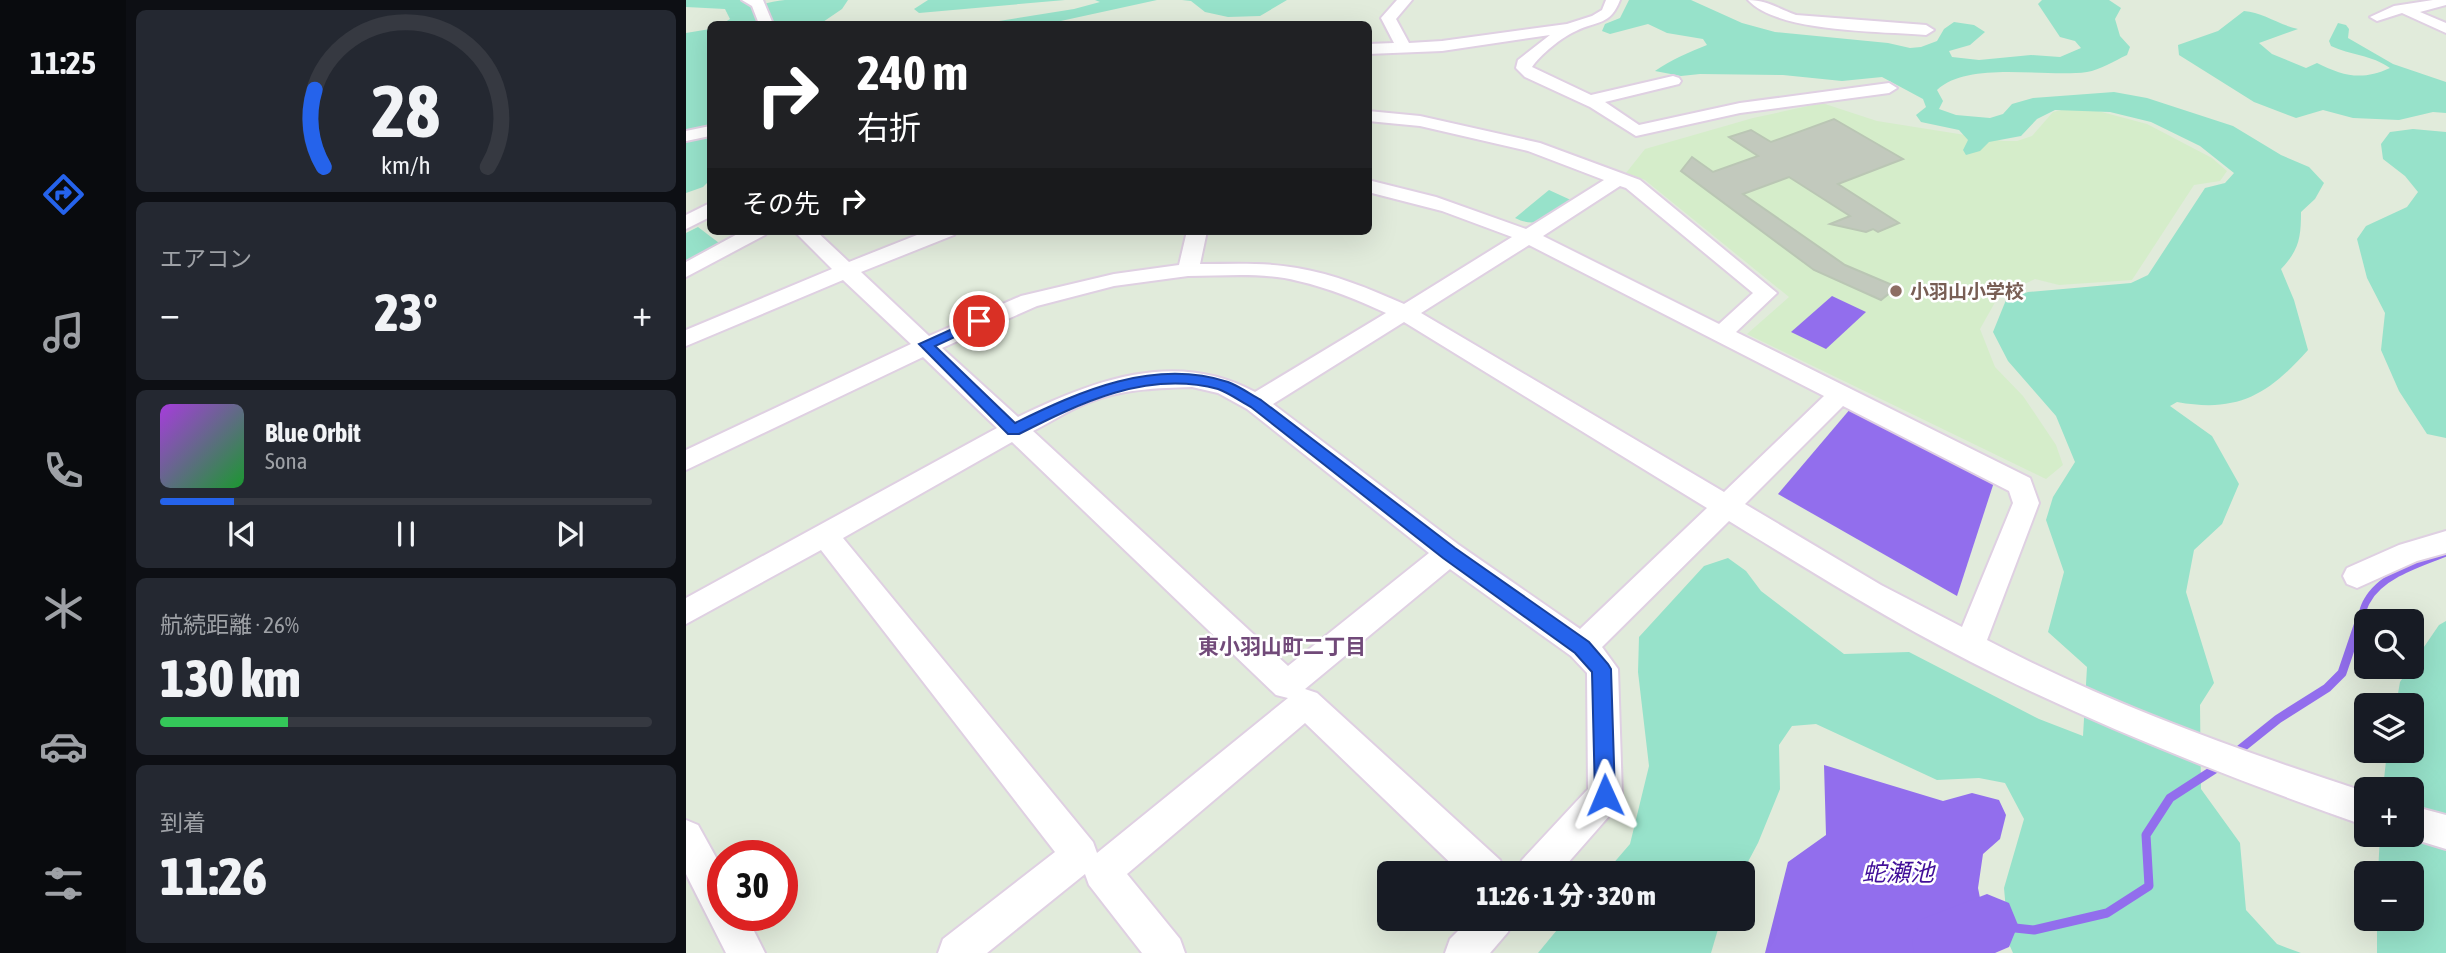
<!DOCTYPE html>
<html lang="ja">
<head>
<meta charset="utf-8">
<style>
	body { margin:0; font-family:"Asap Condensed","Noto Sans JP",sans-serif; background:#242831; color:#f1f3f6; height:100vh; display:flex; flex-direction:column; font-size:26px; white-space:nowrap }
	* { box-sizing:border-box; margin:0 }
	p { font-size:23px; color:#9ea1a6 }
	.icon { flex:none; width:38px; height:38px; fill:none; stroke:currentColor; stroke-width:2; stroke-linecap:round; stroke-linejoin:round }
	.map { position:relative; flex:1; overflow:hidden }
	.details { display:flex; flex-direction:column; gap:10px; padding:10px; background:#0d0f14; width:560px }
	.details>* { flex:none }
	.guide { position:absolute; left:21px; top:21px; width:665px; height:214px; border-radius:10px; box-shadow:0 7px 28px #0002; background:#202124; color:#fff; overflow:hidden }
	.buttons { position:absolute; left:1668px; top:609px; display:grid; gap:14px }
	.buttons a { display:grid; place-items:center; width:70px; height:70px; border-radius:10px; background:#171b24; box-shadow:0 7px 28px #0002; font-size:35px }
	.speed { position:absolute; left:21px; top:840px; display:flex; gap:14px; font-size:35px; font-weight:700; text-align:center }
	.speed>* { display:grid; place-content:center; width:91px; height:91px; border-radius:50%; background:#171b24; box-shadow:0 7px 28px #0002; line-height:1 }
	.speed .limit { border:10px solid #d22; background:#fff; color:#111 }
	.pin { position:absolute; display:grid; place-items:center; width:60px; height:60px; color:#fff; margin:-30px; border:4px solid #fff; border-radius:50%; box-shadow:0 2px 7px #0007 }
	.me { position:absolute; width:77px; margin:-38px; rotate:359deg; stroke-linejoin:round; filter:drop-shadow(0 0 5px #0008) }
	.turn { display:flex; align-items:center; gap:24px; height:147px; padding:0 35px; font-size:32px }
	.turn .icon { width:91px; height:91px; stroke-width:2.5 }
	.turn b { display:block; font-size:49px; line-height:60px }
	.then { display:flex; align-items:center; height:66px; padding:0 35px; background:#0003; gap:14px; font-size:26px }
	.big { font-size:52px; font-weight:800; line-height:1.1 }
	.details .card { flex:1; display:flex; flex-direction:column; justify-content:center; gap:10px; min-width:0; padding:0 24px; border-radius:10px; background:#242831 }
	.details .dial { align-items:center; gap:0 }
	.dial svg { height:182px; overflow:visible; fill:none; stroke:#363941; stroke-width:7; stroke-linecap:round; text-anchor:middle }
	.dial text { fill:#f1f3f6; stroke:none }
	.song { display:flex; align-items:center; gap:21px }
	.cover { width:84px; height:84px; border-radius:10px; background:linear-gradient(135deg,hsl(280 70% 55%),hsl(130 70% 35%)) }
	.played { height:7px; border-radius:4px; background:linear-gradient(90deg,#2563eb 15%,#363941 15%) }
	.keys { display:flex; justify-content:space-around; direction:ltr }
	.heat { display:flex; justify-content:space-between; align-items:center; font-size:38px; direction:ltr }
	.charge { height:10px; border-radius:5px; background:linear-gradient(90deg,#34c759 26%,#363941 0) }
	.trip { position:absolute; left:691px; top:861px; width:378px; height:70px; border-radius:10px; background:#171b24; box-shadow:0 7px 28px #0002; font-weight:800; line-height:70px; text-align:center }
	main { display:flex; flex:1; min-height:0 }
	.dock { display:flex; flex-direction:column; width:126px; justify-content:space-around; align-items:center; background:#090b0e; color:#9ea1a6 }
	.dock .icon { width:49px; height:49px }
	.dock .current { color:#2563eb }
	.dock b { font-size:32px; color:#f1f3f6 }
	.map>svg:first-child { display:block }
</style>
</head>
<body>
<main>
<nav class="dock">
<b>11:25</b>
<svg class="icon current" aria-label="directions" viewBox="0 0 24 24"><path d="M12 3l9 9-9 9-9-9zM9 14v-3h6M13 9l2 2-2 2"/></svg>
<svg class="icon" aria-label="music" viewBox="0 0 24 24"><path d="M9 18V5l10-2v13"/><circle cx="6" cy="18" r="3"/><circle cx="16" cy="16" r="3"/></svg>
<svg class="icon" aria-label="phone" viewBox="0 0 24 24"><path d="M5 4h4l2 5-3 2q2 4 5 5l2-3 5 2v4C11 20 4 13 5 4z"/></svg>
<svg class="icon" aria-label="climate" viewBox="0 0 24 24"><path d="M12 3v18M4 7l16 10M4 17L20 7"/></svg>
<svg class="icon" aria-label="car" viewBox="0 0 24 24"><path d="M5 17H2v-5l4-1 3-4h7l3 4 3 1v5h-3M9 17h6M6 11h13"/><circle cx="7" cy="17" r="2"/><circle cx="17" cy="17" r="2"/></svg>
<svg class="icon" aria-label="filters" viewBox="0 0 24 24"><path d="M4 7h16M4 17h16"/><circle cx="9" cy="7" r="2"/><circle cx="15" cy="17" r="2"/></svg>
</nav>
<section class="details">
<div class="card dial"><svg viewBox="0 0 100 80">
<path d="M14 69A42 42 0 1 1 86 69"/>
<path d="M14 69A42 42 0 0 1 10 35" stroke="#2563eb"/>
<text x="50" y="56" font-size="32" font-weight="700">28</text>
<text x="50" y="72" font-size="11">km/h</text>
</svg></div>
<div class="card"><p>エアコン</p>
<div class="heat"><a>−</a><b class="big">23°</b><a>+</a></div>
</div>
<div class="card">
<div class="song"><i class="cover"></i><div><b>Blue Orbit</b><p>Sona</p></div></div>
<div class="played"></div>
<div class="keys"><svg class="icon" aria-label="previous" viewBox="0 0 24 24"><path d="M18 5L8 12l10 7zM5 5v14"/></svg><svg class="icon" aria-label="pause" viewBox="0 0 24 24"><path d="M8 5v14M16 5v14"/></svg><svg class="icon" aria-label="next" viewBox="0 0 24 24"><path d="M6 5l10 7-10 7zM19 5v14"/></svg></div>
</div>
<div class="card"><p>航続距離 · 26%</p><b class="big">130 km</b><div class="charge"></div></div>
<div class="card"><p>到着</p><b class="big">11:26</b></div>
</section>
<div class="map">
<svg width="1760" height="953" viewBox="0 0 1760 953">
	<rect width="100%" height="100%" fill="#e1ebdb"/>
	<polygon fill="#d5edca" points="1136,103 1191,121 1317,141 1331,141 1346,136 1367,112 1393,106 1461,124 1526,158 1541,171 1534,181 1508,185 1446,280 1373,285 1349,279 1312,297 1294,329 1309,367 1337,396 1370,445 1377,465 1360,479 1061,334 1103,297 959,180 940,173 959,149 1067,118"/>
	<g fill="#97e2ca">
		<path d="M0,0H56C71,9 83,1 99,0C120,0 141,0 162,0L156,9L134,24H36L44,19L39,9L0,7Z"/>
		<polygon points="242,0 379,0 233,13 228,9"/>
		<polygon points="409,0 471,0 361,24 294,24 388,9 414,2"/>
		<polygon points="496,0 601,0 574,16 542,17 519,12 505,1"/>
		<path d="M943,0H1005L1056,23L1089,32L1202,43L1224,48L1235,47L1251,41L1258,29L1268,22L1288,25L1299,32L1284,45L1263,51L1266,57L1293,60L1345,55L1374,57L1395,48L1389,41L1374,37L1352,4L1356,0H1423L1435,8L1429,19L1434,36L1444,47L1441,55C1428,61 1414,70 1401,72C1359,78 1283,60 1251,90L1257,101L1253,109L1270,115L1304,118L1317,114L1326,104L1347,98L1428,92L1461,98L1547,126L1595,155L1623,167L1638,183L1629,199L1615,212C1615,238 1613,250 1595,269L1608,300L1622,350C1582,395 1552,413 1491,402L1484,406L1526,436L1553,484L1536,524L1508,550L1500,592L1528,683L1514,705L1515,789L1554,843L1560,910L1591,944L1615,953H1327L1323,944L1318,888L1338,819L1319,783L1293,778L1251,780L1130,724L1106,726L1093,745L1094,789L1072,843L1056,873H919L944,844L963,766L952,672L953,637L1018,566L1042,558L1060,571L1075,591L1158,654L1223,652L1353,719L1397,736L1401,667L1362,632L1378,572L1360,520L1367,497L1389,462L1370,416L1322,361L1307,332L1320,300L1342,292L1445,283L1462,275L1519,188L1539,183L1548,173L1514,146L1465,122L1424,112L1369,110L1351,119L1335,136L1303,142L1294,151L1280,155L1277,150L1282,140L1273,130L1235,122L1230,115L1240,107L1237,99L1196,77L1156,81L1097,75L1014,74L995,76L969,71C985,60 1003,52 1021,45L1017,39L981,33L962,24L924,34L916,31L919,24L934,18Z"/>
		<path d="M1558,11C1576,12 1593,25 1612,29L1573,43L1586,54L1620,68L1631,63C1657,76 1676,81 1704,68C1686,55 1664,55 1645,46L1643,41L1652,23L1660,25L1663,29L1662,38L1707,64L1760,82V113L1747,112L1713,120L1667,118L1637,110L1610,118L1568,102L1493,55L1492,45L1532,31Z"/>
		<polygon points="24,29 24,180 17,187 0,193 0,33"/>
		<polygon points="1727,129 1760,132 1760,438 1741,434 1713,391 1695,350 1699,313 1681,278 1671,239 1680,226 1721,207 1732,192 1719,176 1697,159 1695,144 1704,132"/>
		<path d="M863,190L887,201C867,215 853,230 829,218Z"/>
		<polygon points="12,227 37,246 0,266 0,233"/>
		<polygon points="1760,621 1760,953 1691,953 1691,919 1726,919 1726,873 1692,873 1694,835 1726,835 1726,789 1697,789 1701,751 1726,751 1726,705 1710,705 1714,682 1753,625"/>
		<polygon points="880,919 1035,919 1025,953 852,953"/>
	</g>
	<g fill="#926eed">
		<polygon points="1146,296 1180,312 1140,349 1105,332"/>
		<polygon points="1165,408 1310,476 1271,596 1092,494"/>
		<polygon points="1138,765 1257,801 1286,793 1313,800 1320,815 1314,839 1297,854 1292,888 1305,953 1079,953 1102,862 1140,835"/>
	</g>
	<g fill="none" stroke-linecap="round" stroke-linejoin="round">
		<path stroke="#926eed" stroke-width="7" d="M1673,622C1676,616 1677,607 1681,601C1695,575 1734,563 1760,553"/>
		<g stroke="#926eed" stroke-width="9">
			<polyline points="1547,755 1592,719 1641,688 1656,673 1674,620"/>
			<polyline points="1301,925 1348,930 1421,913 1463,886 1460,835 1484,798 1535,765"/>
		</g>
		<polygon fill="#926eed" fill-rule="evenodd" points="1301,894 1323,903 1332,925 1323,947 1309,953 1228,953 1226,941 1236,919"/>
	</g>
	<polygon fill="#c2c9bd" stroke="#bac6b4" stroke-width="2" points="1148,119 1217,159 1152,184 1213,223 1192,232 1187,229 1180,232 1144,224 1164,216 1103,177 1057,194 1159,265 1211,287 1195,300 1128,270 995,171 1006,157 1027,172 1072,156 1043,137 1065,130 1085,142"/>
	<g fill="none" stroke-linecap="round" stroke-linejoin="round">
		<g stroke="#dfd0e2" stroke-width="4">
			<g id="minor">
				<polygon points="56,0 77,0 87,24 73,24 66,6"/>
				<path d="M711,0H726L710,19L723,43L756,41L881,24L906,16L916,10L920,0H934C924,26 912,20 890,31C876,37 854,55 846,67L905,95L987,76L993,78L995,81L993,84L919,102L953,125L1054,103L1203,83L1211,88L1203,93L1054,113L950,136L904,107L839,77L830,68L832,60L864,35L756,51L682,54V44L708,43L695,18Z"/>
				<path d="M1062,0C1081,0 1093,9 1110,15L1240,25L1248,30L1240,35C1196,31 1092,33 1062,0Z"/>
				<polygon points="1747,0 1760,0 1760,5 1734,12 1760,23 1760,33 1716,13 1691,21 1684,17 1708,6"/>
				<path d="M682,111L734,116L854,143L954,180L1091,293L1050,332L1344,478L1353,503L1301,640C1421,703 1551,750 1680,792V826C1555,782 1432,734 1313,676C1220,631 1131,575 1043,521L916,647L932,669L936,795L931,807L873,873H831L836,860L902,789L901,673L885,656L764,569L619,689L631,693L814,860L819,873H775L619,723L441,874L494,939L499,953H456L403,885L399,874L301,953H252L257,939L369,852L135,550L0,624V598L311,428L237,357L0,470V450L225,344L157,280L0,346V330L146,269L108,231H130L163,262L241,231H271L268,235L175,272L243,336L335,296L428,274L493,265L501,231H521L514,264C546,264 579,262 611,268C648,274 684,289 718,304L826,237L756,211L682,192V180L750,197L840,229L918,180L842,151L734,126L682,121ZM934,186L940,188L1067,293L1033,324L857,236ZM843,245L1138,396L1038,492L735,313ZM502,276C538,276 577,272 612,281C643,288 672,300 700,313L569,392C490,349 407,380 332,417L256,348L351,306L428,286ZM718,322L1021,508L894,629L773,545L587,404ZM506,387L532,393L561,409L743,553L602,666L347,431C365,422 383,410 401,403C435,389 471,388 506,387ZM1157,406L1323,491L1327,503L1276,627L1195,585L1059,504ZM326,442L590,695L602,698L411,853L407,842L157,538Z"/>
				<polygon points="24,126 24,136 0,141 0,131"/>
				<polygon points="24,203 24,217 0,229 0,215"/>
				<polygon points="57,231 82,231 79,235 0,277 0,262"/>
				<polygon points="1760,531 1760,553 1731,561 1671,588 1661,584 1657,576 1661,568 1713,545"/>
				<polygon points="1726,806 1760,815 1760,849 1714,835 1726,835"/>
				<polygon points="0,820 12,825 37,870 37,915 60,915 79,953 40,953 0,874"/>
				<polygon points="784,919 828,919 822,932 804,953 759,953 764,939"/>
			</g>
		</g>
		<use href="#minor" fill="#fff" fill-rule="evenodd"/>
	</g>
	<path fill="#2563eb" stroke="#184099" stroke-width="2" d="M293,317L299,321L297,324L249,346L329,423C394,391 468,358 542,382C553,386 564,394 575,400L769,548L903,642L922,664L925,669L929,795L926,802L919,805L912,802L909,795L906,672L889,653L757,558L565,407C554,401 543,393 532,389C461,370 394,403 333,434H322L233,344Z"/>
	<circle fill="#8d6e63" stroke="#fff" stroke-width="2.5" cx="1210" cy="291" r="7"/>
	<g text-anchor="middle" dominant-baseline="central" stroke-width="5" stroke-linejoin="round" paint-order="stroke">
		<g font-size="19" font-weight="bold" fill="#785e54" stroke="#fff" text-anchor="start">
			<text x="1224" y="291">小羽山小学校</text>
		</g>
		<g font-size="21" font-weight="bold" fill="#714a79" stroke="#fff">
			<text x="596" y="646">東小羽山町二丁目</text>
		</g>
		<g font-size="24" font-style="italic" fill="#400e98" stroke="#fff">
			<text x="1212" y="872">蛇瀬池</text>
		</g>
	</g>
</svg>
<div class="buttons">
<a><svg class="icon" aria-label="search" viewBox="0 0 24 24"><circle cx="10" cy="10" r="6"/><path d="M15 15l6 6"/></svg></a>
<a><svg class="icon" aria-label="layers" viewBox="0 0 24 24"><path d="M12 4l9 5-9 5-9-5zM3 14l9 5 9-5"/></svg></a>
<a>+</a>
<a>−</a>
</div>
<div class="speed"><div class="limit">30</div></div>
<div class="pin" style="left:293px;top:321px;background:#d93025"><svg class="icon" aria-label="arrive" viewBox="0 0 24 24"><path d="M6 21V4h12l-3 4 3 4H6"/></svg></div>
<svg class="me" style="left:919px;top:795px" viewBox="-20 -20 40 40"><path d="M0-17L14 15 0 8-14 15z" fill="#2563eb" stroke="#fff" stroke-width="4"/></svg>
<div class="trip">11:26 · 1 分 · 320 m</div>
<div class="guide">
<div class="turn"><svg class="icon" aria-label="right" viewBox="0 0 24 24"><path d="M7 20v-9h11M14 6l5 5-5 5"/></svg><div><b>240 m</b>右折</div></div>
<div class="then">その先<svg class="icon" aria-label="right" viewBox="0 0 24 24"><path d="M7 20v-9h11M14 6l5 5-5 5"/></svg></div>
</div>
</div>
</main>
</body>
</html>
